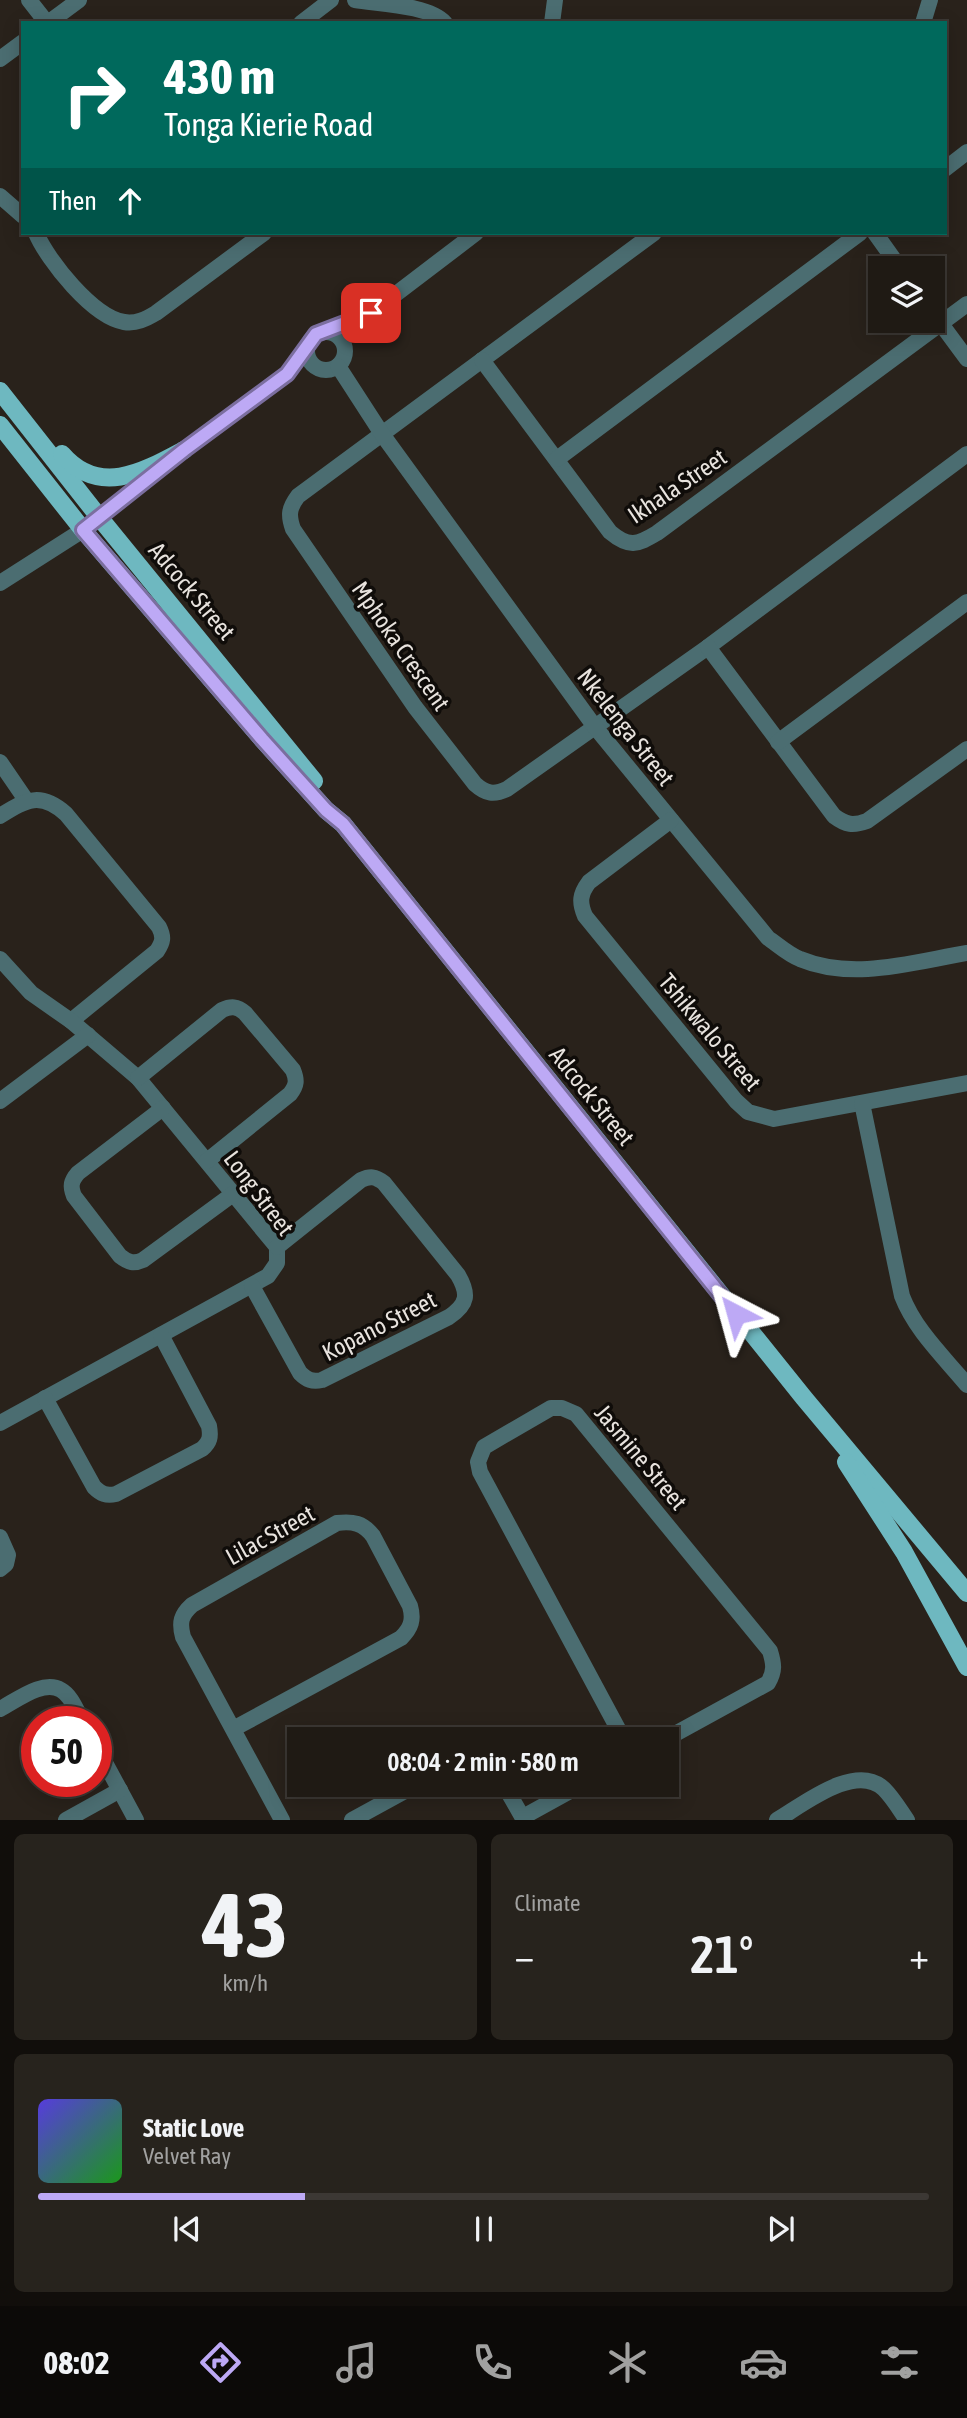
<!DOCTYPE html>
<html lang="en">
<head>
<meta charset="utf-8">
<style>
	body { margin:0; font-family:"Asap Condensed",sans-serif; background:#27231d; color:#f1f3f6; height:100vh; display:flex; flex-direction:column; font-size:26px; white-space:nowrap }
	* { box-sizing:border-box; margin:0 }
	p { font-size:23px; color:#a1a1a0 }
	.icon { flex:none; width:38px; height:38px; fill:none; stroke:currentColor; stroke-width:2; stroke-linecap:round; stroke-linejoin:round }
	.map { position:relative; height:1820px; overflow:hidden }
	.panel { display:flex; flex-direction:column; gap:14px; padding:14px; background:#110e0b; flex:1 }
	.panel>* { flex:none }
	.top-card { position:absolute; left:21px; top:21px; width:926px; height:214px; border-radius:0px; box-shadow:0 4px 18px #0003,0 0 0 2px #3c3834; background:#00695c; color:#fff; overflow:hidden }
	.controls { position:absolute; left:868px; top:256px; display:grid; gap:14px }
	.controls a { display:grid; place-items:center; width:77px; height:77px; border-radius:0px; background:#1f1a14; box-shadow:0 4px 18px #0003,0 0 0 2px #3c3834; font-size:35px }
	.speed { position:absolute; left:21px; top:1706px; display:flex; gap:14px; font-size:35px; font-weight:700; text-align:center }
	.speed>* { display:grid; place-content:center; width:91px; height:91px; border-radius:50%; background:#1f1a14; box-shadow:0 4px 18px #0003,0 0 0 2px #3c3834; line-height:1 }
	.speed .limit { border:10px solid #d22; background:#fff; color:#111 }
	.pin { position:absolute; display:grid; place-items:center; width:60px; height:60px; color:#fff; margin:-30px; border-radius:14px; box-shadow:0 4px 10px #0006 }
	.me { position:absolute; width:77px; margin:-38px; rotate:321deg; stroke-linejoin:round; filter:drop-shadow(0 0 5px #0008) }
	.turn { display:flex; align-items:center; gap:24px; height:147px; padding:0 28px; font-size:32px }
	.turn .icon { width:91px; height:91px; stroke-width:2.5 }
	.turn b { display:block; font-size:49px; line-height:60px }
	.then { display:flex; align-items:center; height:66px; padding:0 28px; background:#0003; gap:14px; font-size:26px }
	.big { font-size:52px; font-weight:600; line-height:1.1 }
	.panel .card { flex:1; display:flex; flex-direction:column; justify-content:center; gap:10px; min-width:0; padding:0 24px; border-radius:10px; background:#27231d }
	.panel .dial { align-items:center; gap:0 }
	.dial b { font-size:91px; line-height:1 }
	.song { display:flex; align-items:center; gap:21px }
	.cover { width:84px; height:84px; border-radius:10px; background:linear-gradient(135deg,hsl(250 70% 55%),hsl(120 70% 35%)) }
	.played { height:7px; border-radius:4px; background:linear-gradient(90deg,#bda9f5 30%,#3c3834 30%) }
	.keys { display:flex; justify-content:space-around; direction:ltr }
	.heat { display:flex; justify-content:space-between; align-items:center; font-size:38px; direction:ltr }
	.panel .tiles { flex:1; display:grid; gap:14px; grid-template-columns:1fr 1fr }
	.card:last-child { grid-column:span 2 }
	.trip { position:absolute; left:287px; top:1727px; width:392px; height:70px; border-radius:0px; background:#1f1a14; box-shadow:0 4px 18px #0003,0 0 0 2px #3c3834; font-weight:600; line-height:70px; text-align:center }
	.tabs { display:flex; height:112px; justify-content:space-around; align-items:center; background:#0c0a08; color:#a1a1a0 }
	.tabs .icon { width:49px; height:49px }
	.tabs .current { color:#bda9f5 }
	.tabs b { font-size:32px; color:#f1f3f6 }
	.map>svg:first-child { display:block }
</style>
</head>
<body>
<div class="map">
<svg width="967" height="1820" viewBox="0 0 967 1820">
	<rect width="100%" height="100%" fill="#29221b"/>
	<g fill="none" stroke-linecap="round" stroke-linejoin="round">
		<g stroke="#4b6d71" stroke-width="16">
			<polyline points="29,0 47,23"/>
			<path d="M355,0C379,4 429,5 445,23"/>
			<polyline points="48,23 79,0"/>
			<polyline points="301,23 331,0"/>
			<polyline points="552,23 555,0"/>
			<polyline points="923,23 930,0"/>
			<polyline points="0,59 23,42"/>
			<polyline points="945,169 967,152"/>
			<polyline points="0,196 23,216"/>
			<path d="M36,233C48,261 93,317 124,322C136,324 146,319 156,313L264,233"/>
			<path d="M654,233L298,496C289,508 288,515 293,529L415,707L475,784C486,794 494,795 507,789L708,647L967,454"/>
			<polyline points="875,233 900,268"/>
			<polyline points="933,313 967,359"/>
			<circle cx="326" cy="351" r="19"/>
			<polyline points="321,332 371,313 476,233"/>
			<path d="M482,360L610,532C629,548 637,545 657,533L967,304"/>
			<path d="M338,366L382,434L595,727L768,938C778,945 789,955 800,959C853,981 913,962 967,953"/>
			<polyline points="557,459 860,233"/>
			<polyline points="0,583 83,530 184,450 287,374 307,347"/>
			<path d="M708,647L834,816C846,825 853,826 867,821L967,749"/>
			<polyline points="778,742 967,602"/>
			<polyline points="0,762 26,800"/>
			<path d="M0,816C26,800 40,791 66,814L159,927C164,937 163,942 157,951L71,1021"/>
			<path d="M671,820L589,882C580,894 579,902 585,916L736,1101L748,1112L774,1119L967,1083"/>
			<polyline points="0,959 31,993 71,1021 138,1078 277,1247 277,1263 268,1276 0,1423"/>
			<path d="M138,1078L222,1010C231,1006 237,1006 245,1013L293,1070C297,1080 297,1085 290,1094L207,1161"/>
			<polyline points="0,1101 88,1035"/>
			<path d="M862,1103L902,1296C915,1330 944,1357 967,1385"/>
			<path d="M163,1108L78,1173C71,1181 70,1186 74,1196L120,1256C129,1263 134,1264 143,1260L233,1194"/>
			<path d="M252,1286L300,1373C307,1380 312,1382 322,1380L449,1317C468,1304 469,1294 458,1275L384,1183C375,1176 370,1176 361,1180L277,1247"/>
			<path d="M45,1398L94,1487C101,1494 106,1496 116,1494L202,1449C210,1442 211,1437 209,1426L161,1335"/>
			<polyline points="0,1537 8,1555 6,1564 0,1569"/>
			<path d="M0,1709C16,1701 43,1679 61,1690C72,1696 77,1712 83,1722"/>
			<path d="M233,1729L401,1638C411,1628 414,1620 410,1606L373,1536C363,1523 353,1521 337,1523L192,1605C181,1615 179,1622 183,1637L282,1820"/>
			<path d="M624,1740L480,1472L478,1462L484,1447L551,1408H562L576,1414L770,1651C774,1664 775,1671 768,1683L664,1740"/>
			<polyline points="96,1746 136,1820"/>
			<polyline points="504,1785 524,1820"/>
			<polyline points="523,1817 581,1785"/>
			<polyline points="66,1820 120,1790"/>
			<polyline points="352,1820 416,1785"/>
			<path d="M777,1820C804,1804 856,1762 884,1789C893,1798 900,1810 907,1820"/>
		</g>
		<g stroke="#6eb8c0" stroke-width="18">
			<polyline points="0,391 99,517 314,781"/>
			<polyline points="0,425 83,530 262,739 326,810 343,824 804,1398 967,1593"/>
			<path d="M62,454C99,497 143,472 184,450"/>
			<polyline points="846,1462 904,1552 967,1667"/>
		</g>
	</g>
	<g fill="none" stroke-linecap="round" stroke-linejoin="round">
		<g stroke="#7b6e9f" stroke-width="18">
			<polyline id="route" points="371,313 316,334 287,374 184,450 83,530 262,739 326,810 343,824 736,1314"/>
		</g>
		<use href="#route" stroke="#bda9f5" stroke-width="12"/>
	</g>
	<g text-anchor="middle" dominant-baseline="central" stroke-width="7" stroke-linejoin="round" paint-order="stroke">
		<g font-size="24" fill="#e8e3de" stroke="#0f0c09">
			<text transform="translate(677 486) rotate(-34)">Ikhala Street</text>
			<text transform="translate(192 591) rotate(50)">Adcock Street</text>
			<text transform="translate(401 646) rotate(55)">Mphoka Crescent</text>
			<text transform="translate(626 727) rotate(52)">Nkelenga Street</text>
			<text transform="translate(710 1032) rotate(50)">Tshikwalo Street</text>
			<text transform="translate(592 1096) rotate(51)">Adcock Street</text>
			<text transform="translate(259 1193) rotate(53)">Long Street</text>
			<text transform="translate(379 1326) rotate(-27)">Kopano Street</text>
			<text transform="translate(641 1457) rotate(50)">Jasmine Street</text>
			<text transform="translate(270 1535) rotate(-29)">Lilac Street</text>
		</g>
	</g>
</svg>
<div class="controls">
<a><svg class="icon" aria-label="layers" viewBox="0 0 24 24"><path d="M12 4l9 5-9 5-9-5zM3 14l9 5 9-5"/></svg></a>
</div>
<div class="speed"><div class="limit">50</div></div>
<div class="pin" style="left:371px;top:313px;background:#d93025"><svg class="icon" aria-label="arrive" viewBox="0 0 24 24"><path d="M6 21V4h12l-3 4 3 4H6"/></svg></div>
<svg class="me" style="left:736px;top:1314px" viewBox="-20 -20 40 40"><path d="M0-17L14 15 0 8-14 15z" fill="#bda9f5" stroke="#fff" stroke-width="4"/></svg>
<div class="trip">08:04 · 2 min · 580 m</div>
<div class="top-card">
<div class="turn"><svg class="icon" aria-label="right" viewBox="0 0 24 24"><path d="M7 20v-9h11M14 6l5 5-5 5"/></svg><div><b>430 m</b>Tonga Kierie Road</div></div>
<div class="then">Then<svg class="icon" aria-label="ahead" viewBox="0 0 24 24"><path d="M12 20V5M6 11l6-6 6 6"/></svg></div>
</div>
</div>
<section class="panel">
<div class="tiles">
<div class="card dial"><b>43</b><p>km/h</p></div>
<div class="card"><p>Climate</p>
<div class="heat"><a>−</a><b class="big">21°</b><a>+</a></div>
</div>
<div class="card">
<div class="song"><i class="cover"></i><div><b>Static Love</b><p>Velvet Ray</p></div></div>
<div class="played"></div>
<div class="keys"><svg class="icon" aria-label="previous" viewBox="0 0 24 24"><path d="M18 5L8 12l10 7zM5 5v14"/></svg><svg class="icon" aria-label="pause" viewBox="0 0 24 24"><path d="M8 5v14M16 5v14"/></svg><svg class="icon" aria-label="next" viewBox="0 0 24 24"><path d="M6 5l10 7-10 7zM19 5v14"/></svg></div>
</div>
</div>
</section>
<nav class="tabs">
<b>08:02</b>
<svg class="icon current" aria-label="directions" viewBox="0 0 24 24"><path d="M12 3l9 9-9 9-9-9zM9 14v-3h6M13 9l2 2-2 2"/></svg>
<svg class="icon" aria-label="music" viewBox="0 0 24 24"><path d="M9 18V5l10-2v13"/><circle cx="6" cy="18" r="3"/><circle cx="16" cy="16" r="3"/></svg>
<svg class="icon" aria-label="phone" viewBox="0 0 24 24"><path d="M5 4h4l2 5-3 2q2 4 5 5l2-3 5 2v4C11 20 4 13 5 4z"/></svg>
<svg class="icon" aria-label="climate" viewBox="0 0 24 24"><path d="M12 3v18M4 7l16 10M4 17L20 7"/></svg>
<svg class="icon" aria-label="car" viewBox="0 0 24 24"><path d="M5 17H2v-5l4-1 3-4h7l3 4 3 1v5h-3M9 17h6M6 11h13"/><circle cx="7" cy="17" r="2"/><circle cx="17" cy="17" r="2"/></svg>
<svg class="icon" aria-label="filters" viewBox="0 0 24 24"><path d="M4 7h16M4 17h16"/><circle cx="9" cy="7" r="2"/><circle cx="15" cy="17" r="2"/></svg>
</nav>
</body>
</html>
